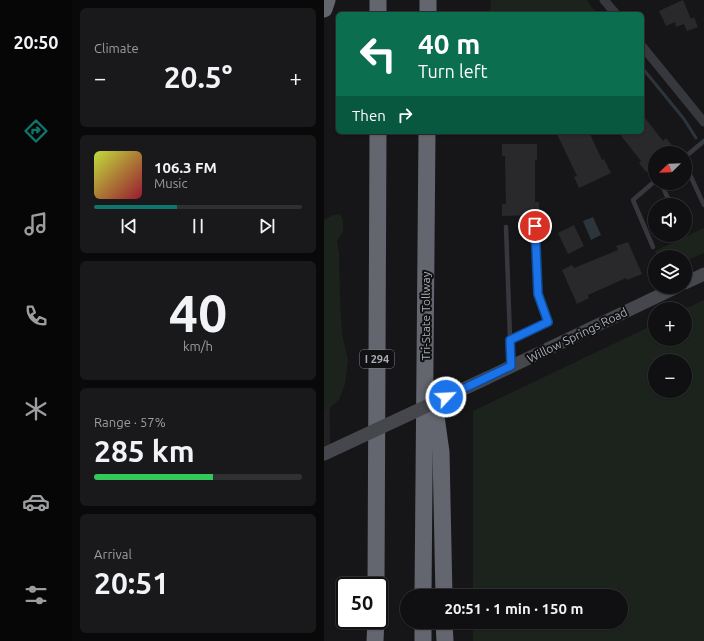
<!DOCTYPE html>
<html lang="en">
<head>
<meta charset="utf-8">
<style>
	body { margin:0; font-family:Ubuntu,sans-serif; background:#19191b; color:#f1f3f6; height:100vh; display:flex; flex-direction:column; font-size:15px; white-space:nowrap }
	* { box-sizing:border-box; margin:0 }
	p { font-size:13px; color:#9c9d9f }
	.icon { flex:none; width:22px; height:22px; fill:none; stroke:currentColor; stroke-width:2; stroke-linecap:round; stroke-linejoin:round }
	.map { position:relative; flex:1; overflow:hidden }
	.sheet { display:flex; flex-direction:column; gap:8px; padding:8px; background:#09090a; width:252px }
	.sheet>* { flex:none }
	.top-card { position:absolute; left:12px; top:12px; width:308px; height:122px; border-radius:6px; box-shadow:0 1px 3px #0004,0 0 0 1px #303032; background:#0b6e4f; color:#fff; overflow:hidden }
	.needle { width:26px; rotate:247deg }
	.tools { position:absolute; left:324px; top:146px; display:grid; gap:8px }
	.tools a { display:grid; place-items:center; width:44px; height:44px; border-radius:50%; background:#101012; box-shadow:0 1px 3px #0004,0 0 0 1px #303032; font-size:20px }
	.speed { position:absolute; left:12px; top:577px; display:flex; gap:8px; font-size:20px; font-weight:700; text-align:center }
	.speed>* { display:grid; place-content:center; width:52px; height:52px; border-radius:50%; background:#101012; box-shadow:0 1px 3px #0004,0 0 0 1px #303032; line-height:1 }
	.speed .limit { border:2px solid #111; border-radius:6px; background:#fff; color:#111 }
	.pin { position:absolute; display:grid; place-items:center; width:34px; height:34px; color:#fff; margin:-17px; border:2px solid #fff; border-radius:50%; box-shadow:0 1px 4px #0007 }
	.me { position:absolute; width:44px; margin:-22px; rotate:65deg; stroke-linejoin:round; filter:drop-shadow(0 0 3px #0008) }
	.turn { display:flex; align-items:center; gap:14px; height:84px; padding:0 16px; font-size:18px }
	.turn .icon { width:52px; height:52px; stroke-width:2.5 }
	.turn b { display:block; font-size:28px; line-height:34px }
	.then { display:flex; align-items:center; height:38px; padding:0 16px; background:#0003; gap:8px; font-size:15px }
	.big { font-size:30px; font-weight:600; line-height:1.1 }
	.sheet .widget { flex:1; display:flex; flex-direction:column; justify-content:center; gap:6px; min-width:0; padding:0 14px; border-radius:6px; background:#19191b }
	.sheet .dial { align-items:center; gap:0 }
	.dial b { font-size:52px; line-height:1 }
	.song { display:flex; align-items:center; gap:12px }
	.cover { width:48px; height:48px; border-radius:6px; background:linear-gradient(135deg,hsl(70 70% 55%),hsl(350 70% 35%)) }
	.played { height:4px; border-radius:2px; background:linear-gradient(90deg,#0f766e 40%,#303032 40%) }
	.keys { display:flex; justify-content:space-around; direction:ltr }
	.heat { display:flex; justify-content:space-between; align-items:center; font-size:22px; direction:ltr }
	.charge { height:6px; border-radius:3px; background:linear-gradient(90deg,#34c759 57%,#303032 0) }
	.trip { position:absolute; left:76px; top:589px; width:228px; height:40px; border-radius:20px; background:#101012; box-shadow:0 1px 3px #0004,0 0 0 1px #303032; font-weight:600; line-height:40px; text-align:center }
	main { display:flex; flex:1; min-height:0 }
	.menu { display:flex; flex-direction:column; width:72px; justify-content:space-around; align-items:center; background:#060607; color:#9c9d9f }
	.menu .icon { width:28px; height:28px }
	.menu .active { color:#0f766e }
	.menu b { font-size:18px; color:#f1f3f6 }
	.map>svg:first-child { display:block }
</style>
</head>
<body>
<main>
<nav class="menu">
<b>20:50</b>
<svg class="icon active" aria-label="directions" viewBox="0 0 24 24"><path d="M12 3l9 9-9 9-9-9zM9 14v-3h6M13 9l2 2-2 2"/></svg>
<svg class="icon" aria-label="music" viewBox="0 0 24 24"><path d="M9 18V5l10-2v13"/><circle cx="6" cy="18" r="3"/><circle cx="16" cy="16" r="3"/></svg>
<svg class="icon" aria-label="phone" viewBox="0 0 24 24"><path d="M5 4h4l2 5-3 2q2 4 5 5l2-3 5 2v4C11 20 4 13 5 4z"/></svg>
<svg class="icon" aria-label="climate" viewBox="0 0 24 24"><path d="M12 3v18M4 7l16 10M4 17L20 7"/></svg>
<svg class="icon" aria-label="car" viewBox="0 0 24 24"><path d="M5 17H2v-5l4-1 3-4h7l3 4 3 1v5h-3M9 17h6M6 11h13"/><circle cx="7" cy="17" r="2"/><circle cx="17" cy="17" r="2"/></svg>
<svg class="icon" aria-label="filters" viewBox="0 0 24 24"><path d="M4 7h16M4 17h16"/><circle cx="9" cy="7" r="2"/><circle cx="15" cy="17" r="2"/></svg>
</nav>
<section class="sheet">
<div class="widget"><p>Climate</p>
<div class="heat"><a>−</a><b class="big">20.5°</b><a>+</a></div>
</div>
<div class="widget">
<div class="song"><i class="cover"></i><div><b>106.3 FM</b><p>Music</p></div></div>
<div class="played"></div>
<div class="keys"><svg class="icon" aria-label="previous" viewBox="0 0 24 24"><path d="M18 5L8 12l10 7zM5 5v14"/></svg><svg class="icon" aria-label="pause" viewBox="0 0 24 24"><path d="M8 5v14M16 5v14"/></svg><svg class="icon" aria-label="next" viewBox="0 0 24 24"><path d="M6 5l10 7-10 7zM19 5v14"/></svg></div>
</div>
<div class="widget dial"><b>40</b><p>km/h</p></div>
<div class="widget"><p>Range · 57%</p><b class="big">285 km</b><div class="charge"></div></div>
<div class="widget"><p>Arrival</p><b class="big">20:51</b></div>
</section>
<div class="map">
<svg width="380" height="641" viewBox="0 0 380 641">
	<rect width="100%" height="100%" fill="#161618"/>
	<polygon fill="#222225" points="0,223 5,224 6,445 0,448"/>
	<g fill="#1c231d" fill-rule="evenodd">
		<polygon points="167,0 263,0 273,14 166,14"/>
		<polygon points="16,214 19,220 19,231 13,241 15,254 16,300 18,334 24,360 21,384 15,400 0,412 0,220 9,215"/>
		<polygon points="380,228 380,253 361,261 361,257 334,257 331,251"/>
		<path d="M380,300V641H149V622H297V596H149V411L331,324V339H361V309ZM331,361H361V391H331Z"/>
	</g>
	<polygon fill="#2c353c" points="269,217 277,235 267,240 259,221"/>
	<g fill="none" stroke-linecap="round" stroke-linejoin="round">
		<polyline stroke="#2c353c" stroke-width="3" points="320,70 360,119 372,138"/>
	</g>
	<g fill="#29292c">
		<polygon points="359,0 367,19 370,17 374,27 363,31 360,24 352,27 351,22 342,26 335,11"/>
		<polygon points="318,114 339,141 342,138 351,149 346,153 331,153 331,165 322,172 315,163 317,161 294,132 318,132"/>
		<polygon points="232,132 265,132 278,160 280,159 287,173 255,188 250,177 253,176"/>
		<polygon points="178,144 213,144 213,160 211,160 211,202 215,202 215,215 178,216 178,204 182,204 181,156 178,156"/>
		<polygon points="250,225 260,246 244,254 234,233"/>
		<polygon points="304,242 318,274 303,280 302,278 264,295 265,298 253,304 238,270 248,265 250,268 294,250 292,246"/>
	</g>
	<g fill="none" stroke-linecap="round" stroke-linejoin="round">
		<g stroke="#37383d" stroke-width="4.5">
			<polyline points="361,157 380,141"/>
			<polyline points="361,164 380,205"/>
			<polyline points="337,183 347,205"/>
			<polyline points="182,227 187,365"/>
			<polyline points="329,247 309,200 331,181"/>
			<polyline points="186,340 224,322 214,293 211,226"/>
		</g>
		<g stroke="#37383d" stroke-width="9">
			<polyline points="280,0 292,14"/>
			<polyline points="318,46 380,122"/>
		</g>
		<g stroke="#45474d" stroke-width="13">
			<polyline points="361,283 380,274"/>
			<polyline points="163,378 353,287"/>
		</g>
		<g stroke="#63666e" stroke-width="17">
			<polyline points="54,0 54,14"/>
			<polyline points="0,9 3,0"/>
			<polyline points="104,14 104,0"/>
			<polyline points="109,395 117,452 120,596"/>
			<polyline points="52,586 54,132"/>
			<polyline points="99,596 103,132"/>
			<polyline points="120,622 121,641"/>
			<polyline points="51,641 52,620"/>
			<polyline points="99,641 99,622"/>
		</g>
		<polyline stroke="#45474d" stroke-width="13" points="0,454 163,378"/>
	</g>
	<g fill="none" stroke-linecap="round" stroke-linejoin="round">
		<g stroke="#114b97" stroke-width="10">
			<polyline id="route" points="122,397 187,366 186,340 224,322 214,294 211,226"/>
		</g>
		<use href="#route" stroke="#1a73e8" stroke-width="7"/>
	</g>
	<g text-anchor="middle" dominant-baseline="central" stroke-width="4" stroke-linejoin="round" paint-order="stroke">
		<rect fill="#111113" stroke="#7b7e86" stroke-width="1" x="36" y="350" width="34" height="18" rx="3"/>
		<g font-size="11" font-weight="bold" fill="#a8adb8">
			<text x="53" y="359">I 294</text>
		</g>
		<g font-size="12" fill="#a8adb8" stroke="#111113">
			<text transform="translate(101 316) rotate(-90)">Tri-State Tollway</text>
			<text transform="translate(253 335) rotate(-26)">Willow Springs Road</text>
		</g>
	</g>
</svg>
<div class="tools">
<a><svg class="needle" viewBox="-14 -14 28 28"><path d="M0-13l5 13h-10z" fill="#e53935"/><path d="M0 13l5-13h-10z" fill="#9c9d9f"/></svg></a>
<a><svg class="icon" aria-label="sound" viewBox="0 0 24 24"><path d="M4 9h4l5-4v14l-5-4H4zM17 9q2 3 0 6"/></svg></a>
<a><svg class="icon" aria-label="layers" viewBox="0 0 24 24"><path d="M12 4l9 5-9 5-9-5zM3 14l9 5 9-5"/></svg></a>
<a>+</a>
<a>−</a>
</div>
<div class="speed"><div class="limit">50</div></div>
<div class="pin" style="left:211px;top:226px;background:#d93025"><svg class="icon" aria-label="arrive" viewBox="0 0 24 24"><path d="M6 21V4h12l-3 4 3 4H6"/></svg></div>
<svg class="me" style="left:122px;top:397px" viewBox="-20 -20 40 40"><circle r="17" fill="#1a73e8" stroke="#fff" stroke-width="3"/><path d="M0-11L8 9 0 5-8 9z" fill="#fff"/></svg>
<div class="trip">20:51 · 1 min · 150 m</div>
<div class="top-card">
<div class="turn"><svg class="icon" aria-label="left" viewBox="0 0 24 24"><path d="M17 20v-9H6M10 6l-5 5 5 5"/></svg><div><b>40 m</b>Turn left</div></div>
<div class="then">Then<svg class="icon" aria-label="right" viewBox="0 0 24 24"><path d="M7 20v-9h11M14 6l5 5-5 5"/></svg></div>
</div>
</div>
</main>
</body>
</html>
